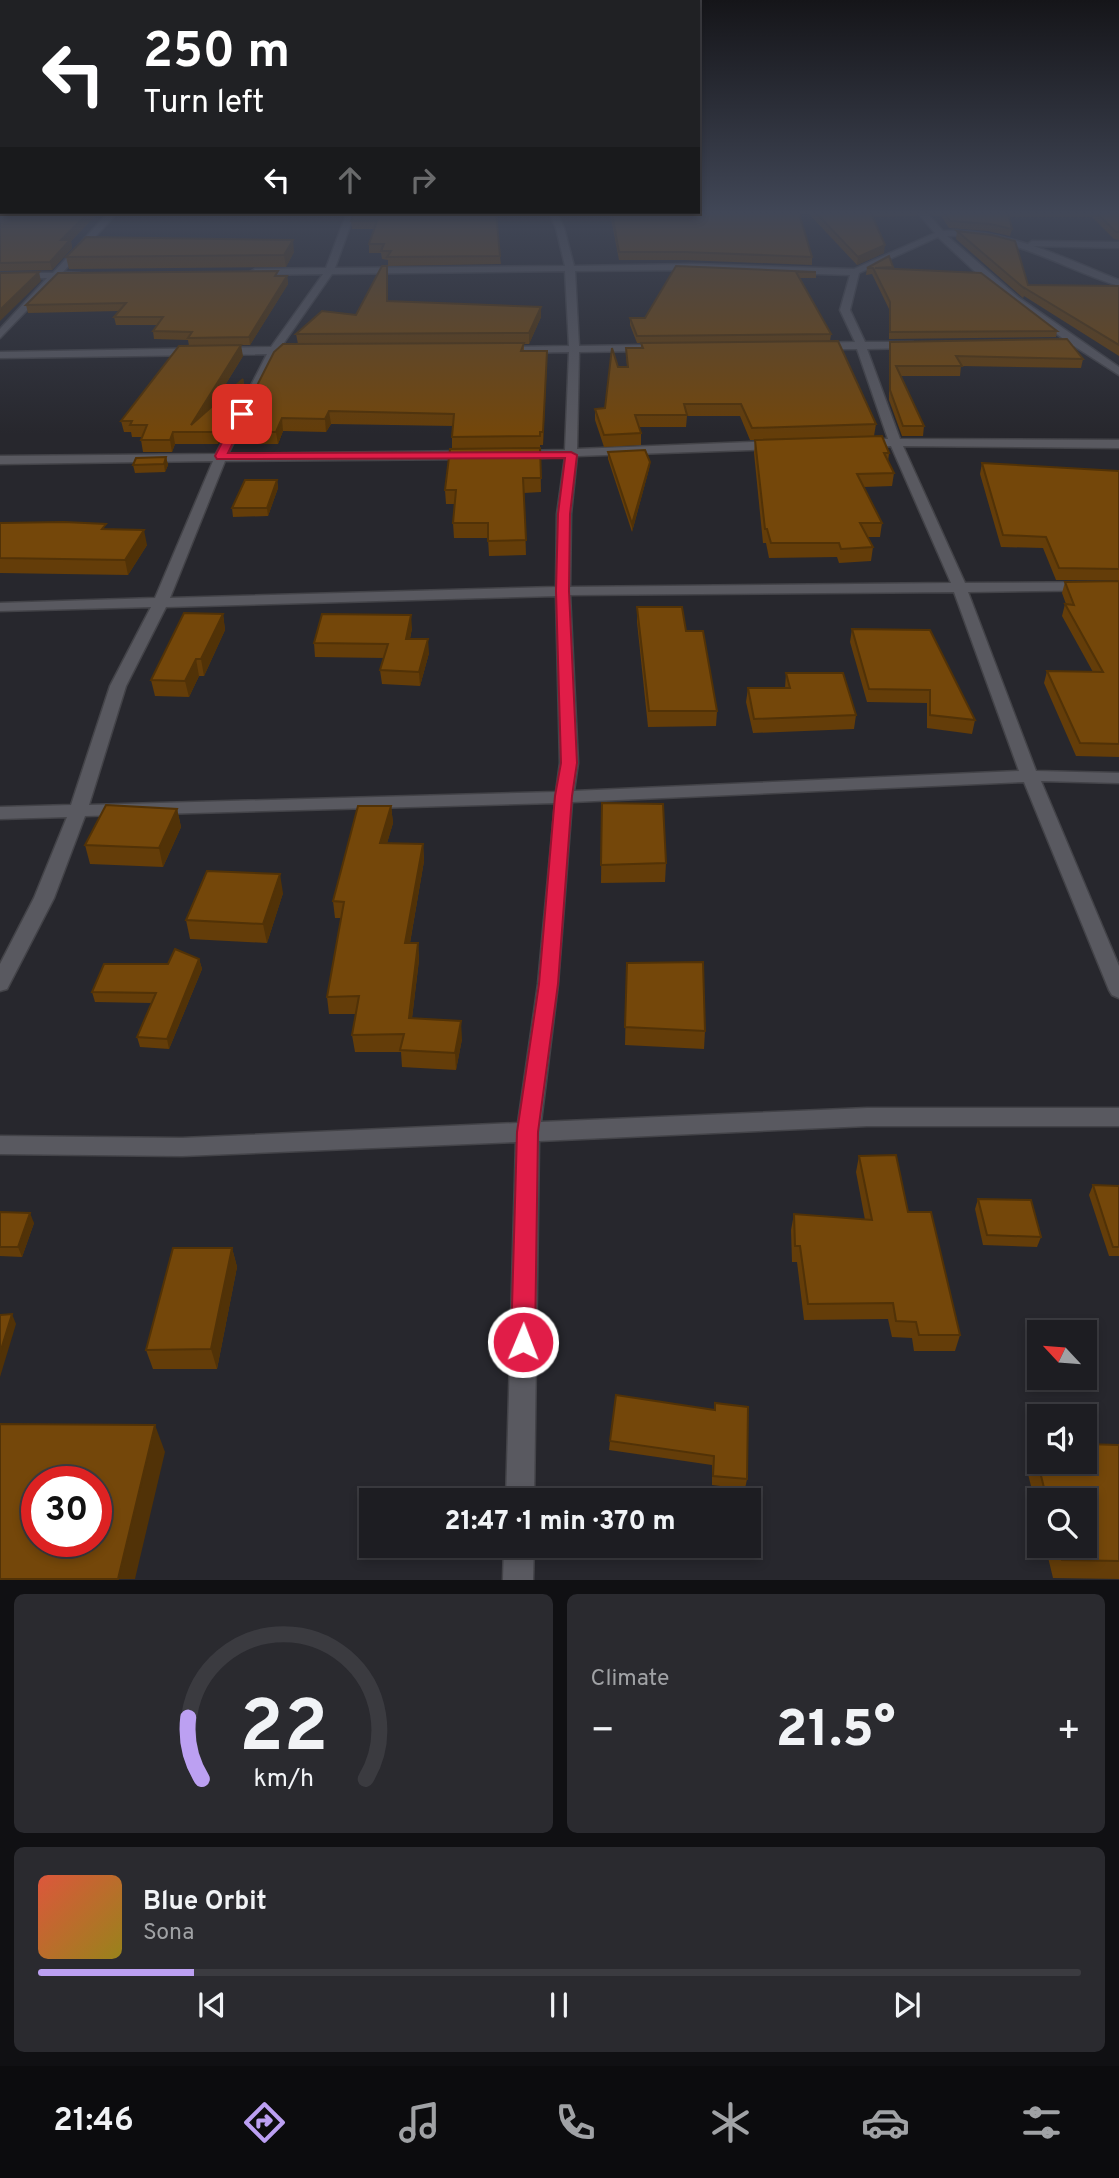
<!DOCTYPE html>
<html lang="en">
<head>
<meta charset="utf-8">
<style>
	body { margin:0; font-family:Overpass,sans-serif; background:#2a2a2f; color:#f1f3f6; height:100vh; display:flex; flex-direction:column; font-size:26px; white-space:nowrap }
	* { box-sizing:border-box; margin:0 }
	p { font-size:23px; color:#a0a2a5 }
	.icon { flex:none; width:38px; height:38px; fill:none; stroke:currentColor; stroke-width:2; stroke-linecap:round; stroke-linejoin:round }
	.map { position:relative; height:1580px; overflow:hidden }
	.side { display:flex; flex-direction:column; gap:14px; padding:14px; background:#101013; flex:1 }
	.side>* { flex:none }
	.banner { position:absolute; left:0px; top:0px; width:700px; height:214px; box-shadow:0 4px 10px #0003,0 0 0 2px #3b3b40; background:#202124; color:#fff; overflow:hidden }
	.needle { width:46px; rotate:296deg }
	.tools { position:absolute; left:1027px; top:1320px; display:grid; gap:14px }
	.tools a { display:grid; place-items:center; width:70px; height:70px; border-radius:0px; background:#1d1d22; box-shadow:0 4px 10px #0003,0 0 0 2px #3b3b40; font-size:35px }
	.speed { position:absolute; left:21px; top:1466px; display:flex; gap:14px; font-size:35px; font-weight:700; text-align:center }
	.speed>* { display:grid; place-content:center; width:91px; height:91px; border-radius:50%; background:#1d1d22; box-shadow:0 4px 10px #0003,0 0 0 2px #3b3b40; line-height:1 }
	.speed .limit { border:10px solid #d22; background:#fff; color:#111 }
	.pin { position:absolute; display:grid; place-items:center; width:60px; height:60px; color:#fff; margin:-30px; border-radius:14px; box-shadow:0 4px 10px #0006 }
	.me { position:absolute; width:77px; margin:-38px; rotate:1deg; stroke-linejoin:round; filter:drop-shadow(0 0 5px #0008) }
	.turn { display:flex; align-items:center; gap:24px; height:147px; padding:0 28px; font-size:32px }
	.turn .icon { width:91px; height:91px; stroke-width:2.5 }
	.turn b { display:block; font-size:49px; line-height:60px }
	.lanes { display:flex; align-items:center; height:66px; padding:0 28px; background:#0003; justify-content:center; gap:35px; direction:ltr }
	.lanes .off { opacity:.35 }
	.big { font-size:52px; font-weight:800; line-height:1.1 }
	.side .card { flex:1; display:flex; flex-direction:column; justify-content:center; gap:10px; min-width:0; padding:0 24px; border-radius:10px; background:#2a2a2f }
	.side .dial { align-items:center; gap:0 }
	.dial svg { height:182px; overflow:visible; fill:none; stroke:#3b3b40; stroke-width:7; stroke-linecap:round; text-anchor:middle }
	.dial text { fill:#f1f3f6; stroke:none }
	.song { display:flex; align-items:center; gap:21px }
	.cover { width:84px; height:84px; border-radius:10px; background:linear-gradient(135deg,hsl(10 70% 55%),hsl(50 70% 35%)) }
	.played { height:7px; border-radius:4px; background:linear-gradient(90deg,#bca0f2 15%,#3b3b40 15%) }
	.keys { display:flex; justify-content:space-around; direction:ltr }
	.heat { display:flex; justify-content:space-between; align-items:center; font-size:38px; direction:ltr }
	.side .tiles { flex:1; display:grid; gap:14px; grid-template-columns:1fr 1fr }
	.card:last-child { grid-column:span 2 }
	.trip { position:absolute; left:359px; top:1488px; width:402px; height:70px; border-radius:0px; background:#1d1d22; box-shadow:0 4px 10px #0003,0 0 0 2px #3b3b40; font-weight:800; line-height:70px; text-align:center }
	.dock { display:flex; height:112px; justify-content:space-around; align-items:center; background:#0c0c0e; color:#a0a2a5 }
	.dock .icon { width:49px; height:49px }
	.dock .current { color:#bca0f2 }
	.dock b { font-size:32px; color:#f1f3f6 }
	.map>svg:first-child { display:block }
</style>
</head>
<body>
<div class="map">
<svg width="1119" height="1580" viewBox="0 0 1119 1580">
	<rect width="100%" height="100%" fill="#27272d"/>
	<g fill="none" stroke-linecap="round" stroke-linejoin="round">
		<g stroke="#434348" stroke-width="3">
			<g id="street">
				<polygon points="108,213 117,213 63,272 80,273 80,277 58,278 0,338 0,329 47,278 0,279 0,273 53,273"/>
				<path d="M297,213H415L411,215H354L335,268L565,266L556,228L549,213H557L564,228L574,266L692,264L854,269L935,233L918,213H927L943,231C1003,227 1064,258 1119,280V286C1063,269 1007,232 947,236L1018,297L1119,367V375L1074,346L1042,345V341L1065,340L986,282L938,237L859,273L850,310L865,342H913L918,345L913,348L867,349L900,439L1119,440V448L903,446L965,583L1119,582V590L968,592L1036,771L1119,773V783L1041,781L1119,966V998L1112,995L1109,990L1024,782L572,802L558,984L541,1122L867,1108H1119V1126H867L539,1141L534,1500H506L516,1142L182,1156L0,1154V1136L182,1138L518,1123L538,984L555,803L85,816L54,898L7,989L0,991V964L34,898L67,817L0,819V807L71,805L110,686L151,607L0,611V603L155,598L213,461L0,464V456L216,454L267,354L0,358V352L271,347L323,274L255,275L250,272L255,269L326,268L346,215ZM692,270L850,275L840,310L855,342L815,343L810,346L815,349H857L888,439H864L858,443L864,447L891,446L951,583L570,587L571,514L577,456L776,449L782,445L776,441L577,449L579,352L647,351L652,348L647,345L579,346L575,271ZM565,271L569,346L500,347L495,350L500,353L569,352L565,450L517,451L511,455L517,459L565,457L557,514L556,587L170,598L225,461L472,459L478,455L472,451L228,454L278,353H297L302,350L297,347H281L332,274ZM954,592L1019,771L574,791L578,763L570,595ZM556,596L560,763L556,792L89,805L126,686L166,607Z"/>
				<polygon points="1032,241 1119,242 1119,248 1029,246 1028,244"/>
				<polygon points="504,1545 534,1545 533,1580 503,1580"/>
			</g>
		</g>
		<use href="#street" fill="#595960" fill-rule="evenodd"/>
	</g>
	<g fill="#643d09">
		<polygon points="98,213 71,241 72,248 52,270 0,271 0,214"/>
		<polygon points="354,213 500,256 501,264 388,266 388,260 382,259 381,253 369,253 369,244 374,229 352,229 351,221"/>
		<polygon points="610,213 799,213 812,257 812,265 684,260 619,260"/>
		<polygon points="808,213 918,213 917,216 873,217 884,253 857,265"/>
		<polygon points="930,213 1119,213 1119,240 1114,239 1092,217 1009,217 1012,229 1010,236 988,231 949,228 941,216 933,216"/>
		<polygon points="957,231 1028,285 1119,286 1119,356 1024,296 1023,298 956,239"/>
		<polygon points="294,252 286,267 69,269 66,257"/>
		<polygon points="676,266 816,272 816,278 799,278 831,334 830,341 637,343 630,325 630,318 645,318"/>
		<polygon points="893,267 893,269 1057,331 1056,337 889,339 889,309 872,274 866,275 867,268"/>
		<polygon points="279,276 287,276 288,284 250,345 189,346 188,340 154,339 153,331 157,325 116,325 114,317 119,311 28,313 26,305"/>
		<polygon points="388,276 388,301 541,307 541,317 529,344 524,344 524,351 547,351 543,445 540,445 541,492 524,493 526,555 489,556 488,538 454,538 453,523 455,504 446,504 445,490 452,449 452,437 453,426 331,424 326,432 283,431 278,444 236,444 234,431 298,344 296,334 356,315"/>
		<polygon points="890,342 1083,359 1081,368 961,366 960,376 901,376 924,426 923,436 902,436 889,400 889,351"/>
		<polygon points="641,343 876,424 874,436 889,453 888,462 894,473 892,486 864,487 882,523 880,537 867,537 873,547 871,561 839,563 837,557 769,558 766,543 763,543 754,453 755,440 750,440 740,416 687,416 686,427 639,427 641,433 641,445 604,447 595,420 595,409 605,408 618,367 627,367 626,348 641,348"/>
		<polygon points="243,356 211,408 243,379 245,391 218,444 175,444 172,452 143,452 141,440 142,437 132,437 131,432 124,432 121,421"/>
		<polygon points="608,452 650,462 649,469 632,532 608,459"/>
		<polygon points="166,457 168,465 165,472 135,473 133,465"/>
		<polygon points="982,463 1119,471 1119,580 1056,580 1043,548 1001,547 980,474"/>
		<polygon points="277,480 278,488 268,516 233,517 232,508"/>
		<polygon points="0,523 107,529 147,545 128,575 0,573"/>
		<polygon points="1119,581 1119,757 1076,756 1044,683 1047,671 1093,672 1062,616 1065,604 1066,604 1062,593 1065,582"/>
		<polygon points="637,607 686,631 717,711 716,726 648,727 637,622"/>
		<polygon points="223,614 225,630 204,676 199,676 189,697 155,696 151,680"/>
		<polygon points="412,628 410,639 429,653 420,686 382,684 380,670 384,658 315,657 314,643"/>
		<polygon points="852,629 975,720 972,734 927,728 927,703 867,702 850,642"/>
		<polygon points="786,673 856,715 854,729 753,733 746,702 748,688 785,688"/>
		<polygon points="602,803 666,863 665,882 601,883"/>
		<polygon points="391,806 393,823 387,843 423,844 424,861 410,943 418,943 419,960 412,1018 462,1039 456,1070 402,1067 401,1052 355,1052 352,1035 356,1014 329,1014 327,997 341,918 335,918 333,901"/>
		<polygon points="177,809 181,827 163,867 90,864 85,845"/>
		<polygon points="283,893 267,943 190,939 186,920"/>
		<polygon points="199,959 202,969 169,1049 140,1047 137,1037 152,1003 95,1002 92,992 168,964"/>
		<polygon points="627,963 705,1031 704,1049 625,1045"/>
		<polygon points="859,1156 908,1212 960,1335 955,1351 914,1351 912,1338 892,1337 888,1319 804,1320 797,1262 792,1262 791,1230 794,1214 865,1220 856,1172"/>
		<polygon points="1093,1185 1119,1186 1119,1256 1109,1256 1089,1195"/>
		<polygon points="978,1199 1041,1237 1037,1247 983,1245 975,1209"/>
		<polygon points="0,1212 34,1223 22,1257 0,1256"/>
		<polygon points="232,1248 237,1267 217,1369 153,1369 146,1350"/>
		<polygon points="715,1403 747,1479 745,1489 712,1485 712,1465 609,1450 610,1441 715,1410"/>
		<polygon points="1033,1443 1119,1445 1119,1579 1053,1578 1045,1545 1085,1545 1085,1500 1040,1500 1040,1522 1025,1462"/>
	</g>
	<g fill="#513207">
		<polygon points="88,213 98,213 71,241 72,248 52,270 50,262 61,240"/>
		<polygon points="293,240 294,252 286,267 284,255"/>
		<polygon points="885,245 884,253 857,265 858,257"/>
		<polygon points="39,272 41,281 0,321 0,310"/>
		<polygon points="287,276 288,284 250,345 249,337"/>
		<polygon points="541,307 541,317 529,344 529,333"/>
		<polygon points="241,345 243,356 196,432 191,425"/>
		<polygon points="547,351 547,363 543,445 543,432"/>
		<polygon points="243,379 245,391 218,444 216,432"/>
		<polygon points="329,411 331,424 326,432 325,419"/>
		<polygon points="282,418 283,431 278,444 276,432"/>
		<polygon points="173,432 175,444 172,452 170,440"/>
		<polygon points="166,457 168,465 165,472 164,464"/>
		<polygon points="650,462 649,469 632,532 632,524"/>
		<polygon points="277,480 278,488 268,516 267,508"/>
		<polygon points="144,530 147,545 128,575 125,560"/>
		<polygon points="223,614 225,630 204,676 201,659"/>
		<polygon points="411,615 412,628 407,653 406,639"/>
		<polygon points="428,639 429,653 420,686 419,672"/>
		<polygon points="196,659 199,676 189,697 185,681"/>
		<polygon points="391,806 393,823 382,860 380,843"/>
		<polygon points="177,809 181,827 163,867 159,848"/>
		<polygon points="423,844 424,861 407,960 405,943"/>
		<polygon points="280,874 283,893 267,943 263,924"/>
		<polygon points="418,943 419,960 410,1035 409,1018"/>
		<polygon points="199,959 202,969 169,1049 167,1039"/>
		<polygon points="461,1021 462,1039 456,1070 455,1053"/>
		<polygon points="30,1213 34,1223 22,1257 18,1247"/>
		<polygon points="232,1248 237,1267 217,1369 211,1349"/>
		<polygon points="12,1314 16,1324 0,1377 0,1353"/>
		<polygon points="155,1425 165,1452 135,1579 118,1579"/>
	</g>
	<g fill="#74470a" stroke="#513207" stroke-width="2" fill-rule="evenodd">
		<polygon points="88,213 61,240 70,240 50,262 0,263 0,214"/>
		<polygon points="354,213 496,213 500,256 387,257 391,251 381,251 384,244 369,244 377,221 351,221"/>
		<polygon points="612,213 799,213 812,257 684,252 619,252"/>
		<polygon points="816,213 871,213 885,245 858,257"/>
		<polygon points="945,213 1008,213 1012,229 990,224 950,221"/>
		<polygon points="1097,213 1119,213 1119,232 1116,232"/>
		<polygon points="957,231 992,235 1015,241 1028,285 1119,286 1119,345 1023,287 1025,289"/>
		<polygon points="86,237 293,240 284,255 66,257"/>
		<polygon points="889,256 893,267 875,268 981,273 1057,331 890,332 890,302 873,268 867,268"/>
		<polygon points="382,266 387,266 387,301 541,307 529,333 296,334 322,311 356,315"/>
		<polygon points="676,266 816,272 796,272 831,334 637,336 630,318 645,318"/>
		<polygon points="278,271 275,276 287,276 249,337 188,338 192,332 153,331 163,317 114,317 126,303 26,305 58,273"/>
		<polygon points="39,272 0,310 0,273"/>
		<polygon points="1067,339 1083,359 956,356 962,366 896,366 924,426 903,426 890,390 890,342"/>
		<polygon points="838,341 876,424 752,428 741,404 684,404 687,415 635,415 641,433 604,435 595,409 605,408 612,348 618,367 628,367 626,348 643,348 641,343"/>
		<polygon points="524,343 521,351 547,351 543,432 540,432 540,436 452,437 454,414 329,411 325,419 282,418 276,432 234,431 274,352 283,344"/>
		<polygon points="241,345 191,425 243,379 216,432 173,432 170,440 141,440 147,425 130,425 132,421 121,421 179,346"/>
		<polygon points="882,436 889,453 884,453 894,473 857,474 882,523 860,523 873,547 841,549 839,543 771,543 767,529 765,529 755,440"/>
		<polygon points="540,448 541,478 523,478 526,540 488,541 488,523 453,523 456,490 445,490 450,449"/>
		<polygon points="645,450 650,462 632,524 608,452"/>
		<polygon points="166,457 164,464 133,465 136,458"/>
		<polygon points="982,463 1119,471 1119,569 1059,568 1046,537 1003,535"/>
		<polygon points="245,480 277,480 267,508 232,508"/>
		<polygon points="64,522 106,524 102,529 144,530 125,560 0,558 0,523"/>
		<polygon points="1119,581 1119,744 1080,743 1047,671 1103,672 1065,604 1074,605 1065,582"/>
		<polygon points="637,607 682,607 686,631 703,631 717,711 649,711"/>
		<polygon points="184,613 223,614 201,659 196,659 185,681 151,680"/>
		<polygon points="322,614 411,615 406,639 428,639 419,672 380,670 388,644 314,643"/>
		<polygon points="852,629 930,630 975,720 930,715 930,690 869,689"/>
		<polygon points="786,673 843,673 856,715 754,719 748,688 790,688"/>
		<polygon points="602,803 663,804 666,863 601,865"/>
		<polygon points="106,805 177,809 159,848 85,845"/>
		<polygon points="358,806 391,806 380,843 423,844 405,943 418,943 409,1018 461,1021 455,1053 400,1050 404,1034 352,1035 359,996 327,997 344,902 333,901"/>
		<polygon points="207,871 280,874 263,924 186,920"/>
		<polygon points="175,949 199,959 167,1039 137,1037 156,993 92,992 104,964 168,964"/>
		<polygon points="703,962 705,1031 625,1027 627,963"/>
		<polygon points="896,1155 908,1212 931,1212 960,1335 919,1335 916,1322 896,1321 893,1303 808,1304 800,1246 795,1246 794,1214 872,1220 859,1156"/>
		<polygon points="1093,1185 1119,1186 1119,1247 1113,1247"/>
		<polygon points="978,1199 1031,1200 1041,1237 987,1235"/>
		<polygon points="0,1212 30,1213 18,1247 0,1247"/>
		<polygon points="173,1248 232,1248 211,1349 146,1350"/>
		<polygon points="12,1314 0,1353 0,1315"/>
		<polygon points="616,1395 715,1410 715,1403 748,1407 747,1479 713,1476 714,1456 610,1441"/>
		<path d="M0,1424L155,1425L118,1579H0ZM37,1482H96V1542H37Z"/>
		<polygon points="1033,1443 1040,1443 1040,1461 1085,1461 1085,1444 1119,1445 1119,1561 1062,1560 1058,1545 1085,1545 1085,1500 1047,1500"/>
	</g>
	<linearGradient id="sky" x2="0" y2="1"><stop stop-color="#151519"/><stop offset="0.49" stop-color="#414757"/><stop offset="1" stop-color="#414757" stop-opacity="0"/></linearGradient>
	<rect width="1119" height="434" fill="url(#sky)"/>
	<polygon fill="#e11d48" stroke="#92132f" stroke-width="2" points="242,411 247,414 228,453 571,452 577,455 570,514 569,591 577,763 572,796 558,984 538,1132 535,1342 532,1350 523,1353 515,1350 511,1342 517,1132 539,984 555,796 561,763 556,591 558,514 565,458 217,459 215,456 237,414"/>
</svg>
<div class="tools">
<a><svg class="needle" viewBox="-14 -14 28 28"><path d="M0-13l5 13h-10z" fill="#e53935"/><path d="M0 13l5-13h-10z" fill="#a0a2a5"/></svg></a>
<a><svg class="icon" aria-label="sound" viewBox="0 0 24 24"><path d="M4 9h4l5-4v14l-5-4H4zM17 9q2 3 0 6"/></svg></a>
<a><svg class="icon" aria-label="search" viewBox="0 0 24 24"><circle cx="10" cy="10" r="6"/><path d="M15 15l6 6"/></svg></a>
</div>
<div class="speed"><div class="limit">30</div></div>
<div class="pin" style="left:242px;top:414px;background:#d93025"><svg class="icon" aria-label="arrive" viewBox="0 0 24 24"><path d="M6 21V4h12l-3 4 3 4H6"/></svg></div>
<svg class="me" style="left:523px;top:1342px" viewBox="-20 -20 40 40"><circle r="17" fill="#e11d48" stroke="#fff" stroke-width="3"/><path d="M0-11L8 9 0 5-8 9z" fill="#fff"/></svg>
<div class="trip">21:47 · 1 min · 370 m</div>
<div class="banner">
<div class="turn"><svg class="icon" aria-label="left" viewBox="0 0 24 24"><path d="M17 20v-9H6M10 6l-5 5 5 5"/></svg><div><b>250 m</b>Turn left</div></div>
<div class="lanes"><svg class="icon" aria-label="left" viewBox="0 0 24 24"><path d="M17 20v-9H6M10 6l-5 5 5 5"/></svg><svg class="icon off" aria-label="ahead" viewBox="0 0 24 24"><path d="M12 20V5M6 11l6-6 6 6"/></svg><svg class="icon off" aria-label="right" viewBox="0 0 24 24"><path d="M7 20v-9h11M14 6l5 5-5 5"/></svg></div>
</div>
</div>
<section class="side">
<div class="tiles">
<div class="card dial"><svg viewBox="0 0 100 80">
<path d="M14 69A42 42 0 1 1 86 69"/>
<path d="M14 69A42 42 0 0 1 8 42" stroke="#bca0f2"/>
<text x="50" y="56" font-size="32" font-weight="700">22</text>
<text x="50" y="72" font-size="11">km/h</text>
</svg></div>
<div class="card"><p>Climate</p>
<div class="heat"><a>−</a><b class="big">21.5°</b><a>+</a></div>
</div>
<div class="card">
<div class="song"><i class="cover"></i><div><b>Blue Orbit</b><p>Sona</p></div></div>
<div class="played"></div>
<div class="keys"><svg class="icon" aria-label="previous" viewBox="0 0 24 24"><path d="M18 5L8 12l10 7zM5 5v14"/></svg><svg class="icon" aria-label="pause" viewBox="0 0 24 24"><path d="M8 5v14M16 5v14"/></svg><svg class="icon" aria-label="next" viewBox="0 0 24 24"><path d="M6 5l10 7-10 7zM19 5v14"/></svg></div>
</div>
</div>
</section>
<nav class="dock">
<b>21:46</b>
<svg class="icon current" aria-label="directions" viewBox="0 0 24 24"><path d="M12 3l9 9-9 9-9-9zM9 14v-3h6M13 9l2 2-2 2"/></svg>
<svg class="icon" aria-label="music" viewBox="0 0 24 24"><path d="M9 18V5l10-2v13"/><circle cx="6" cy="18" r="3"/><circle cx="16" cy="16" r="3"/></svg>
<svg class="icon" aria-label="phone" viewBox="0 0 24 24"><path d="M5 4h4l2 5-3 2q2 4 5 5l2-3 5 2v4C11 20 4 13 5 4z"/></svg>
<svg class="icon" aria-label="climate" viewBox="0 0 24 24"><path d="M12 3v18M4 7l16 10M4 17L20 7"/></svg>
<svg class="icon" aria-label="car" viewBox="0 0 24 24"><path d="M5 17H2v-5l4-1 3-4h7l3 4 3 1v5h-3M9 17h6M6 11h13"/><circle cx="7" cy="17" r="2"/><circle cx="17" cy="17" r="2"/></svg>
<svg class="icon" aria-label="filters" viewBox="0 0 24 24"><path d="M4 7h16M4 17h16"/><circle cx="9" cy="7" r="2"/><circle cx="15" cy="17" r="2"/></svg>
</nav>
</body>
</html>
